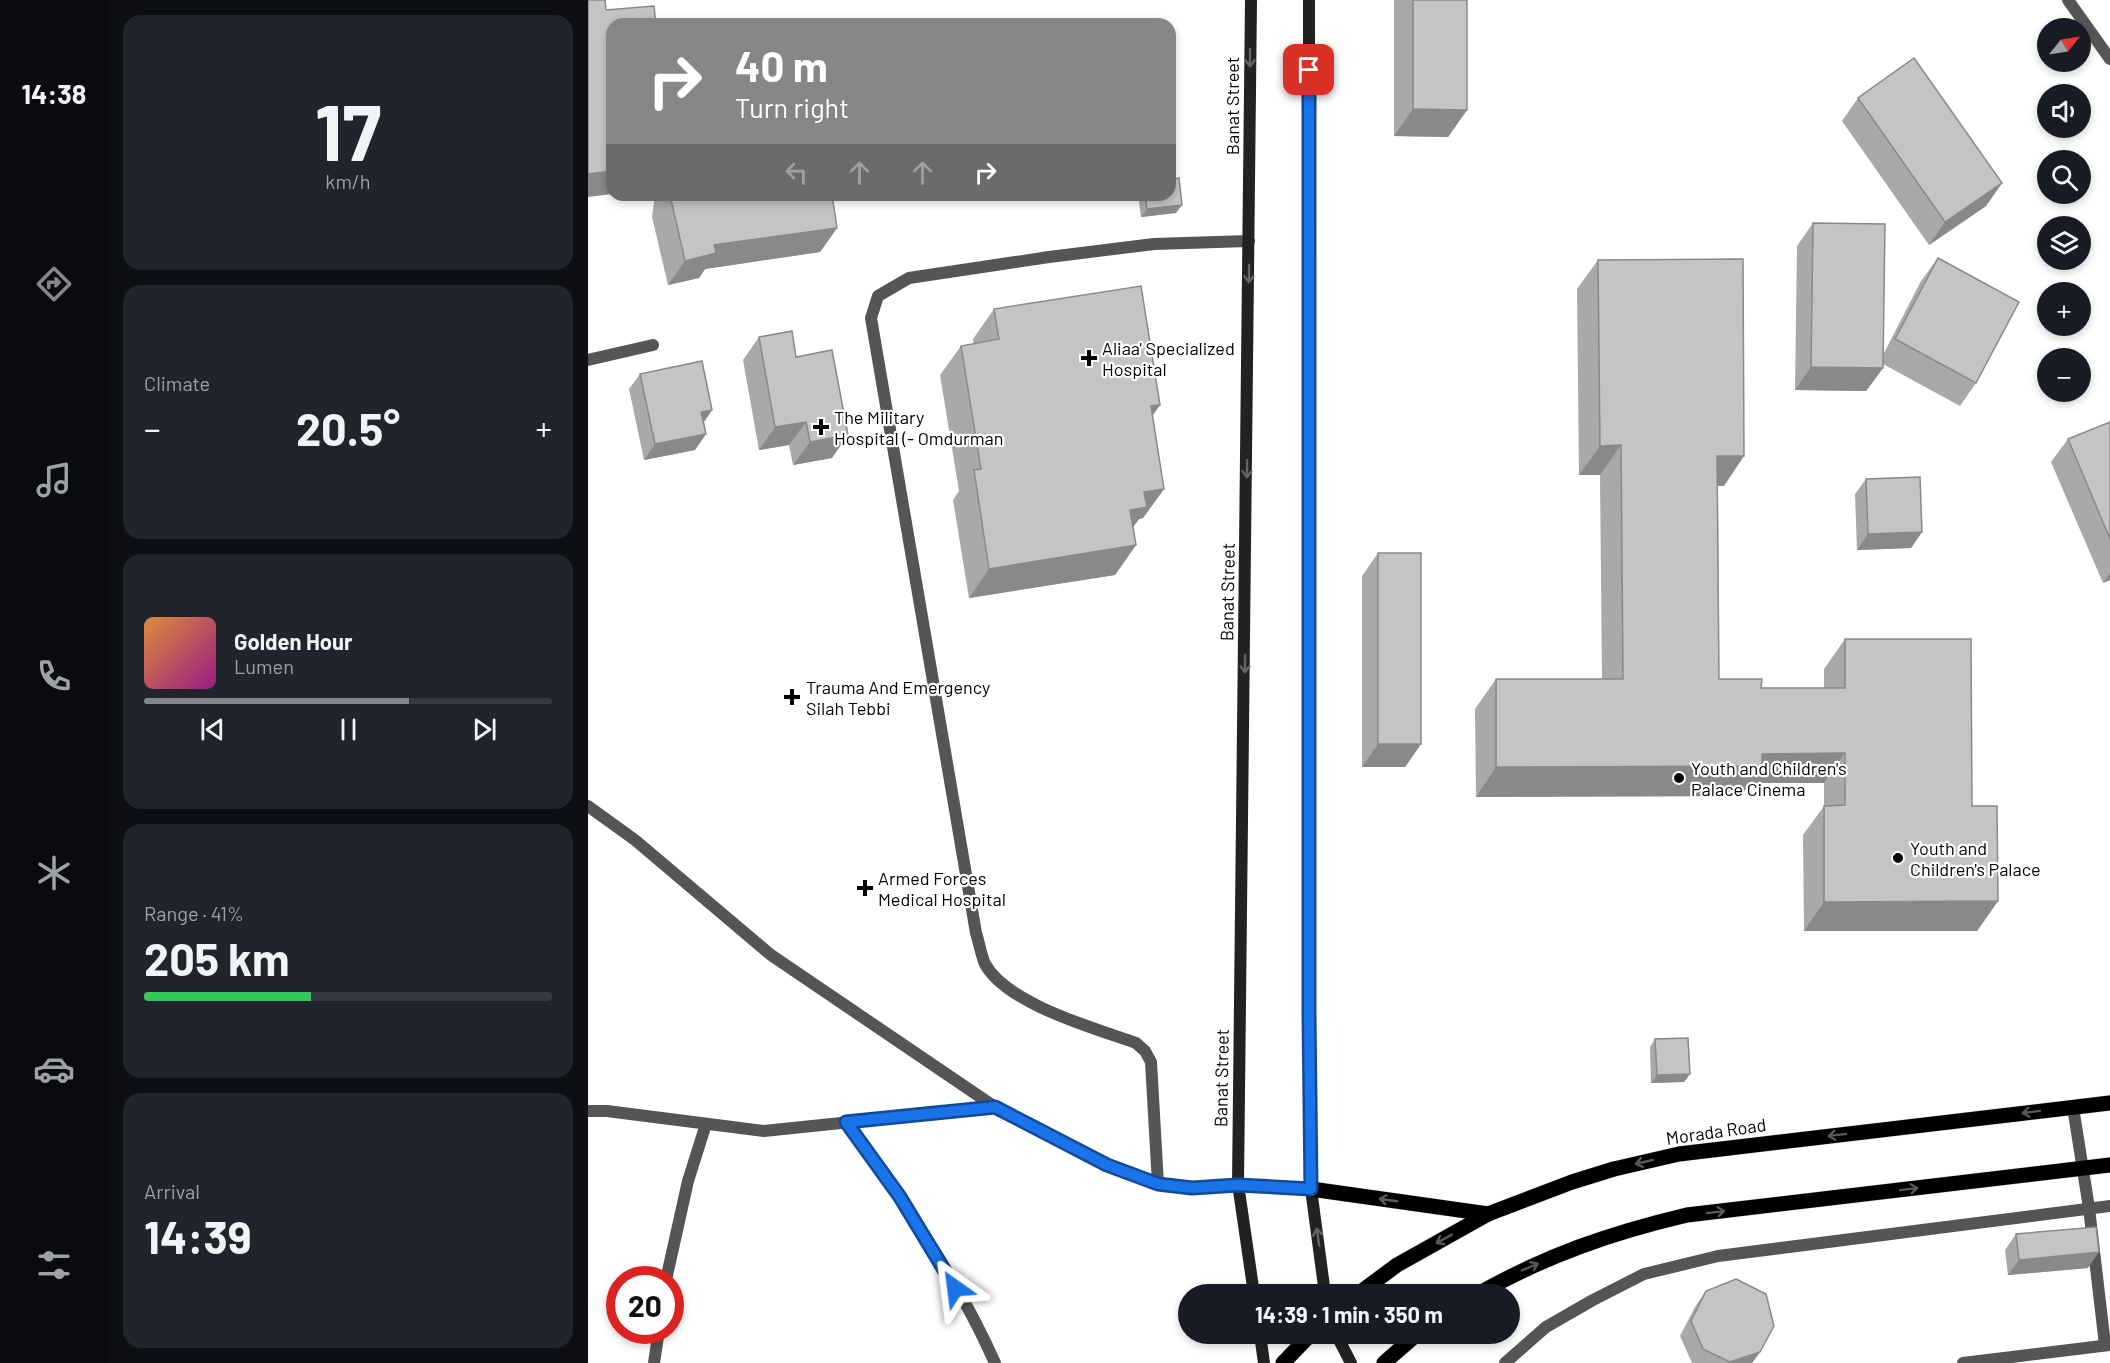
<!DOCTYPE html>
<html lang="en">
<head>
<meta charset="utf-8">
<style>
	body { margin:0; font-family:Barlow,sans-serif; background:#20242c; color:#f1f3f6; height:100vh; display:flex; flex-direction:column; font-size:22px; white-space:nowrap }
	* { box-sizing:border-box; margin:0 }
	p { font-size:20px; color:#9ea1a6 }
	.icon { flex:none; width:33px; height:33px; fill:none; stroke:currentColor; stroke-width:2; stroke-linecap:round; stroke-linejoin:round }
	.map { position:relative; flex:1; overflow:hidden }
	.side { display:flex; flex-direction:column; gap:15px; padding:15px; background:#0d0f14; width:480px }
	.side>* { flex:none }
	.top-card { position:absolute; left:18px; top:18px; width:570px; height:183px; border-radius:18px; box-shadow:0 3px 9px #0003; background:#858687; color:#fff; overflow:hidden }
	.needle { width:39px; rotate:60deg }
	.buttons { position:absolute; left:1449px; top:18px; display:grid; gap:12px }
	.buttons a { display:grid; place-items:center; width:54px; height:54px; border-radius:50%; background:#171b24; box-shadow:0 3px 9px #0003; font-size:30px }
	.speed { position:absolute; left:18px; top:1266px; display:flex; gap:12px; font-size:30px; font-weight:700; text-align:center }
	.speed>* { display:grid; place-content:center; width:78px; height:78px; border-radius:50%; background:#171b24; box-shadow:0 3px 9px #0003; line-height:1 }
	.speed .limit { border:9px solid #d22; background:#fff; color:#111 }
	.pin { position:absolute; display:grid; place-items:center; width:51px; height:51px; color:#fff; margin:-26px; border-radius:12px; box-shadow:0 3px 9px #0006 }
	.me { position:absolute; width:66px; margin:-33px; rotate:329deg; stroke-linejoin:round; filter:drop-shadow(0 0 4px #0008) }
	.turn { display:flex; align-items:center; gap:21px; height:126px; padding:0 30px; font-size:27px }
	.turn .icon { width:78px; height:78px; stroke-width:2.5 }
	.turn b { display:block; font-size:42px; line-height:51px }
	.lanes { display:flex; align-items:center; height:57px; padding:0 30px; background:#0003; justify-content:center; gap:30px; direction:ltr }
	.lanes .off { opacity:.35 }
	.big { font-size:45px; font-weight:700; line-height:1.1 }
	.side .tile { flex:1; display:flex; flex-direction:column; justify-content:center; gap:9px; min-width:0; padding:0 21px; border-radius:18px; background:#20242c }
	.side .dial { align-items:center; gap:0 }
	.dial b { font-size:78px; line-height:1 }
	.song { display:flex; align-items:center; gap:18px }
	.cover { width:72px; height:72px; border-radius:9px; background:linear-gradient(135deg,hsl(30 70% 55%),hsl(310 70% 35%)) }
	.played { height:6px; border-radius:3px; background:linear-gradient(90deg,#858687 65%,#363941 65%) }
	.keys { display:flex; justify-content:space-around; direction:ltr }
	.heat { display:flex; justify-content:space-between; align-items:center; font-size:33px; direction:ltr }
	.charge { height:9px; border-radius:4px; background:linear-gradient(90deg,#34c759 41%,#363941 0) }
	.trip { position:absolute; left:590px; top:1284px; width:342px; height:60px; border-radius:30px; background:#171b24; box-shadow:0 3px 9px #0003; font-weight:700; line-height:60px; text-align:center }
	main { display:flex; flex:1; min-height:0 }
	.tabs { display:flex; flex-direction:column; width:108px; justify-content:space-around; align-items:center; background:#090b0e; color:#9ea1a6 }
	.tabs .icon { width:42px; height:42px }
	.tabs .active { color:#858687 }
	.tabs b { font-size:27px; color:#f1f3f6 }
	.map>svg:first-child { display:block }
</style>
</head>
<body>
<main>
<nav class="tabs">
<b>14:38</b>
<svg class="icon active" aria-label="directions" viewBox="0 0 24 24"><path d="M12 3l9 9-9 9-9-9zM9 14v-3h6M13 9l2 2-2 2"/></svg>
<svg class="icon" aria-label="music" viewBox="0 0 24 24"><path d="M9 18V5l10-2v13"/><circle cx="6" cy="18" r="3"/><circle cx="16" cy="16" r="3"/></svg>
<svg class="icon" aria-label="phone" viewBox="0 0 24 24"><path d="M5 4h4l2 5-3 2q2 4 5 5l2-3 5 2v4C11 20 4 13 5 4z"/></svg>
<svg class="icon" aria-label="climate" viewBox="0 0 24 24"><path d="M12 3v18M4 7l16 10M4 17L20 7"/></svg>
<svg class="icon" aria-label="car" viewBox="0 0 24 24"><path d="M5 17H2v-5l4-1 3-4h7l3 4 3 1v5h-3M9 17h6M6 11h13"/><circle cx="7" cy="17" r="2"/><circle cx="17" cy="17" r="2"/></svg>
<svg class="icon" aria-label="filters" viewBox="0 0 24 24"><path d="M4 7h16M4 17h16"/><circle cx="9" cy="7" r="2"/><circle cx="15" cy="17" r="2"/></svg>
</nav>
<section class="side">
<div class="tile dial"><b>17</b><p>km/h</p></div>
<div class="tile"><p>Climate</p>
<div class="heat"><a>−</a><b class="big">20.5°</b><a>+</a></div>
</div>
<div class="tile">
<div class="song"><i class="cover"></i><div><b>Golden Hour</b><p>Lumen</p></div></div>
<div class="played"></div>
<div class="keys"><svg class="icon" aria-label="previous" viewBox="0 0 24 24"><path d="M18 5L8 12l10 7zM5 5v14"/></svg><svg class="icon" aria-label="pause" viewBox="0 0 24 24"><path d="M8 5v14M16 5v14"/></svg><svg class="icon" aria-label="next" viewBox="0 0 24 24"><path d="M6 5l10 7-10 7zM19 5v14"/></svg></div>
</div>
<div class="tile"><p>Range · 41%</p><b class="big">205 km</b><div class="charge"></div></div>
<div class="tile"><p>Arrival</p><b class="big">14:39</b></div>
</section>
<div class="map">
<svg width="1522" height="1363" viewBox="0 0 1522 1363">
	<rect width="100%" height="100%" fill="#fff"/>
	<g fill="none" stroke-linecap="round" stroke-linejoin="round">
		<g stroke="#dbdbdb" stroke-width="16">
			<g id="primary">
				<polyline points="723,1189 900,1214"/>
				<polyline points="770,1294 809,1265 900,1214 984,1182 1026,1169 1091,1154 1522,1103"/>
				<path d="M890,1294C959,1255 1023,1233 1099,1215L1522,1165"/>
				<polyline points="695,1363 723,1334"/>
				<polyline points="796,1363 829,1334"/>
			</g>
		</g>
		<g stroke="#555" stroke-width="12">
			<polyline points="0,360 65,345"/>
			<polyline points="1485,1107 1501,1208 1517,1345"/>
			<polyline points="0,1111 19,1111 176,1131 407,1107"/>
			<path d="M258,1122C313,1198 369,1277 407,1363"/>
			<path d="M570,1184L563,1062L557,1051L548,1043C506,1028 419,1004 397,964C393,955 391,942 388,933L283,318L290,296L321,278L461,257L566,244L661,241"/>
			<polyline points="78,1280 100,1181 118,1124"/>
			<polyline points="66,1363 71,1330"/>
			<polyline points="917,1363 958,1327 1005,1300 1056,1274 1130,1256 1522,1206"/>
			<polyline points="1375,1363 1522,1345"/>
		</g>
		<g stroke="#555" stroke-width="12">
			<polyline points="1480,0 1522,59"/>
			<polyline points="0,806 47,840 183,955 407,1107 519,1165 570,1184 604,1188 650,1184 723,1189"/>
		</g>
		<g stroke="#222" stroke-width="12">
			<polyline points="663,0 650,1184 666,1294"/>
			<polyline points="721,0 721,1063 723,1189 737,1294"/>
			<polyline points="672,1334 676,1363"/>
			<polyline points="748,1334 763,1363"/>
		</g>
		<use href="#primary" stroke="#000" stroke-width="15"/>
	</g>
	<g fill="#a9a9a9">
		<polygon points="806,0 879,0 879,110 860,137 806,136"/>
		<polygon points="1270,98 1414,183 1398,206 1341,245 1254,121"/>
		<polygon points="67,195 244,195 249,228 232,252 117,269 111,278 80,285 64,217"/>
		<polygon points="550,195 582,195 588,213 553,217"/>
		<polygon points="1225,223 1295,355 1333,281 1350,258 1388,383 1372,406 1295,364 1295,368 1278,391 1207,390 1209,246"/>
		<polygon points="1010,260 1136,486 1130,486 1131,679 1173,688 1236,688 1236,669 1257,639 1384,806 1410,901 1389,931 1216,931 1215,835 1236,806 1236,783 1162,783 1153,796 888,797 887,709 908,679 1014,679 1012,475 991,475 989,289"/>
		<polygon points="406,309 564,416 576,489 555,518 551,519 545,527 548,545 527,575 381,598 365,500 371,491 352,375 373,346 386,344 385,339"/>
		<polygon points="171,337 208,357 244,458 205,465 201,445 171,450 155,360"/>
		<polygon points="52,374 124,410 116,422 118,434 107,450 56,460 41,389"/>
		<polygon points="1522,422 1522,580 1515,583 1463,462 1480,439"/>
		<polygon points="1278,479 1334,532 1323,548 1269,550 1267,494"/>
		<polygon points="790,553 833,744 817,767 774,767 774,576"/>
		<polygon points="1067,1039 1102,1074 1096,1082 1063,1083 1062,1047"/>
		<polygon points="1428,1234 1500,1268 1420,1275 1417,1250"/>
		<polygon points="1118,1291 1172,1352 1164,1363 1104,1363 1092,1336 1107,1307"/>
	</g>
	<g fill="#898989">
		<polygon points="825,109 879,110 860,137 806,136"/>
		<polygon points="24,171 24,194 0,197 0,174"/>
		<polygon points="1414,183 1398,206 1341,245 1357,222"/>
		<polygon points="594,205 588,213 553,217 559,209"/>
		<polygon points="249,228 232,252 117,269 111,278 80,285 97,261 126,245"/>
		<polygon points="1223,367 1295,368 1278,391 1207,390"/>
		<polygon points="572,405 551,435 563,406"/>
		<polygon points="124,410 113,426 113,412"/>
		<polygon points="218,422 201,445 171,450 187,427"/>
		<polygon points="118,434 107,450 56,460 67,444"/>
		<polygon points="260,435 244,458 205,465 222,442"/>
		<polygon points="1033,445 1012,475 991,475 1012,446"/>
		<polygon points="1129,456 1156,456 1136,486 1109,485"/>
		<polygon points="576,489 555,518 551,519 538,537 521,540 556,492"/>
		<polygon points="1334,532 1323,548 1269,550 1280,534"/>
		<polygon points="548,545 527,575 381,598 401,569"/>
		<polygon points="1522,573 1522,580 1515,583"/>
		<polygon points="790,744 833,744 817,767 774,767"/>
		<polygon points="1257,753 1236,783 1162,783 1153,796 888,797 908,767 1174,754"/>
		<polygon points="1410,901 1389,931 1216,931 1236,902"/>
		<polygon points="1102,1074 1096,1082 1063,1083 1069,1075"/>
		<polygon points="1511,1252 1500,1268 1420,1275 1431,1260"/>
		<polygon points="1172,1352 1164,1363 1142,1363 1142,1362"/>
	</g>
	<g fill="#c4c4c4" stroke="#898989" stroke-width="1.5">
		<polygon points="0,0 17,0 18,10 66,6 68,24 24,24 24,171 0,174"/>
		<polygon points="825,0 879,0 879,110 825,109"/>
		<polygon points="1326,58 1414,183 1357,222 1270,98"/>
		<polygon points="591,178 594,205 559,209 557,195 582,195 582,179"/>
		<polygon points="82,195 244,195 249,228 126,245 128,253 97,261"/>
		<polygon points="1225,223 1297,224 1295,368 1223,367"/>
		<polygon points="1350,258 1431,302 1388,383 1307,339"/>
		<polygon points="1155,259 1156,456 1129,456 1131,679 1174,679 1173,688 1257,688 1257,639 1383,639 1384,806 1409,806 1410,901 1236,902 1236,806 1257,805 1257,753 1174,754 1174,766 908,767 908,679 1035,679 1033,445 1012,446 1010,260"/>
		<polygon points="553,286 572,405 563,406 576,489 556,492 559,507 542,510 548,545 401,569 386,470 393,469 373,346 411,339 406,309"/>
		<polygon points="204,331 208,357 244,350 260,435 222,442 218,422 187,427 171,337"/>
		<polygon points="114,361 124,410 113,412 118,434 67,444 52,374"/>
		<polygon points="1522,422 1522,539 1480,439"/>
		<polygon points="1332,477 1334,532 1280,534 1278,479"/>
		<rect x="790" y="553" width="43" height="191"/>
		<polygon points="1100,1038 1102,1074 1069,1075 1067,1039"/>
		<polygon points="1508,1227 1511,1252 1431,1260 1428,1234"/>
		<polygon points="1148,1279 1178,1294 1186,1326 1172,1352 1142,1362 1115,1349 1103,1321 1118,1291"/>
	</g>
	<defs><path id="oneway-shaft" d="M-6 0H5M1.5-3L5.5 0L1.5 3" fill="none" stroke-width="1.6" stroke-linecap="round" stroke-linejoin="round" transform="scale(1.5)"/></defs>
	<g stroke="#646464">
		<use href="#oneway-shaft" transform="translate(662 58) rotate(90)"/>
		<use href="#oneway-shaft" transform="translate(661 274) rotate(91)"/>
		<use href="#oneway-shaft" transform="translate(659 469) rotate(91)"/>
		<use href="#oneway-shaft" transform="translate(657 664) rotate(91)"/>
		<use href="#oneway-shaft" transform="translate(730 1237) rotate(-98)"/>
	</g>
	<g stroke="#595959">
		<use href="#oneway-shaft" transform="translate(1443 1112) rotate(173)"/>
		<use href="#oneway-shaft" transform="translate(1249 1135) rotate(173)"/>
		<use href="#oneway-shaft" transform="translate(1056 1162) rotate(167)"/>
		<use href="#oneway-shaft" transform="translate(1321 1189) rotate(-7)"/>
		<use href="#oneway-shaft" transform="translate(800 1200) rotate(-172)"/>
		<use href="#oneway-shaft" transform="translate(1128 1212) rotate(-7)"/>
		<use href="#oneway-shaft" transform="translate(856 1239) rotate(151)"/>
		<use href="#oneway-shaft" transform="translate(942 1267) rotate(-23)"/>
	</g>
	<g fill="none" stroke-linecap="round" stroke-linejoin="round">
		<g stroke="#114b97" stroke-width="15">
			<polyline id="route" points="367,1288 312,1197 258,1122 407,1107 519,1165 570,1184 604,1188 650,1185 723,1189 721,1015 721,70"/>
		</g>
		<use href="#route" stroke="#1a73e8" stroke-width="10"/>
	</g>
	<g fill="#000" stroke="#fff" stroke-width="2">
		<path d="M498 349h6v6h6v6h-6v6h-6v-6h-6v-6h6z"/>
		<path d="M230 418h6v6h6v6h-6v6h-6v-6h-6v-6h6z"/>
		<path d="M201 688h6v6h6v6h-6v6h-6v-6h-6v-6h6z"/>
		<circle cx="1091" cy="778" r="6"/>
		<circle cx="1310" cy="858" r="6"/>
		<path d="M274 879h6v6h6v6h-6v6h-6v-6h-6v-6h6z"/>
	</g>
	<g text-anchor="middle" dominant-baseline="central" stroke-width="4.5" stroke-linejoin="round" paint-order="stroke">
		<g font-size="18" fill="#000" stroke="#fff">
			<text transform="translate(644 106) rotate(-90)">Banat Street</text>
			<text transform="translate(639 592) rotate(-89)">Banat Street</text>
			<text transform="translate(633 1078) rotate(-89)">Banat Street</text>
			<text transform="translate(1128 1131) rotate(-8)">Morada Road</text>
		</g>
		<g font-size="18" fill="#000" stroke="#fff" text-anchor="start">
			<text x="514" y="348">Aliaa' Specialized<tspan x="514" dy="21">Hospital</tspan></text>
			<text x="246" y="417">The Military<tspan x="246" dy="21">Hospital (- Omdurman</tspan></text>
			<text x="218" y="687">Trauma And Emergency<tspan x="218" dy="21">Silah Tebbi</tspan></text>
			<text x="1103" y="768">Youth and Children's<tspan x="1103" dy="21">Palace Cinema</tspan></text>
			<text x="1322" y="848">Youth and<tspan x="1322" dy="21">Children's Palace</tspan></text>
			<text x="290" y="878">Armed Forces<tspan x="290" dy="21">Medical Hospital</tspan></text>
		</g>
	</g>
</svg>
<div class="buttons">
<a><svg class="needle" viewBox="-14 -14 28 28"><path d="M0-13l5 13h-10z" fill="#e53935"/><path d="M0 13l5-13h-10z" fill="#9ea1a6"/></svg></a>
<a><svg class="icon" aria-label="sound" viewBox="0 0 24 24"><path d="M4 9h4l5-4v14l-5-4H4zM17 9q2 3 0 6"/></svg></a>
<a><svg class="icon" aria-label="search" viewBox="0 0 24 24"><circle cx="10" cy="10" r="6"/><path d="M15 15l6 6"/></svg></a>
<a><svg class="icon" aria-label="layers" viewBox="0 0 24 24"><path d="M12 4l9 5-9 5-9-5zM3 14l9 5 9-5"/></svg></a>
<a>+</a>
<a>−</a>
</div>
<div class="speed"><div class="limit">20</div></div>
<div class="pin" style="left:721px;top:70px;background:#d93025"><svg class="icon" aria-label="arrive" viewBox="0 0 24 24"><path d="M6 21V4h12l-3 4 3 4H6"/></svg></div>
<svg class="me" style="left:367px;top:1288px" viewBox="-20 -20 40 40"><path d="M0-17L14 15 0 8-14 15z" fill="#1a73e8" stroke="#fff" stroke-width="4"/></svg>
<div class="trip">14:39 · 1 min · 350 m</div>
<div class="top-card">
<div class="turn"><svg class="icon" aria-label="right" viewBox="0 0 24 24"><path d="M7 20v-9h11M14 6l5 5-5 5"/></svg><div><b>40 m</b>Turn right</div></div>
<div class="lanes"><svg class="icon off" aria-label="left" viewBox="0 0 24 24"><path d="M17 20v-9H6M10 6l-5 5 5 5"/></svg><svg class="icon off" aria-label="ahead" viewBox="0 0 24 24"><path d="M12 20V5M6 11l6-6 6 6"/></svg><svg class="icon off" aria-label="ahead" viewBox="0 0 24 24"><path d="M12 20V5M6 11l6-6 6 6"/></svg><svg class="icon" aria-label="right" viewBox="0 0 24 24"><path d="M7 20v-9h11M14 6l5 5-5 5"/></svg></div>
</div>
</div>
</main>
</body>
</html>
